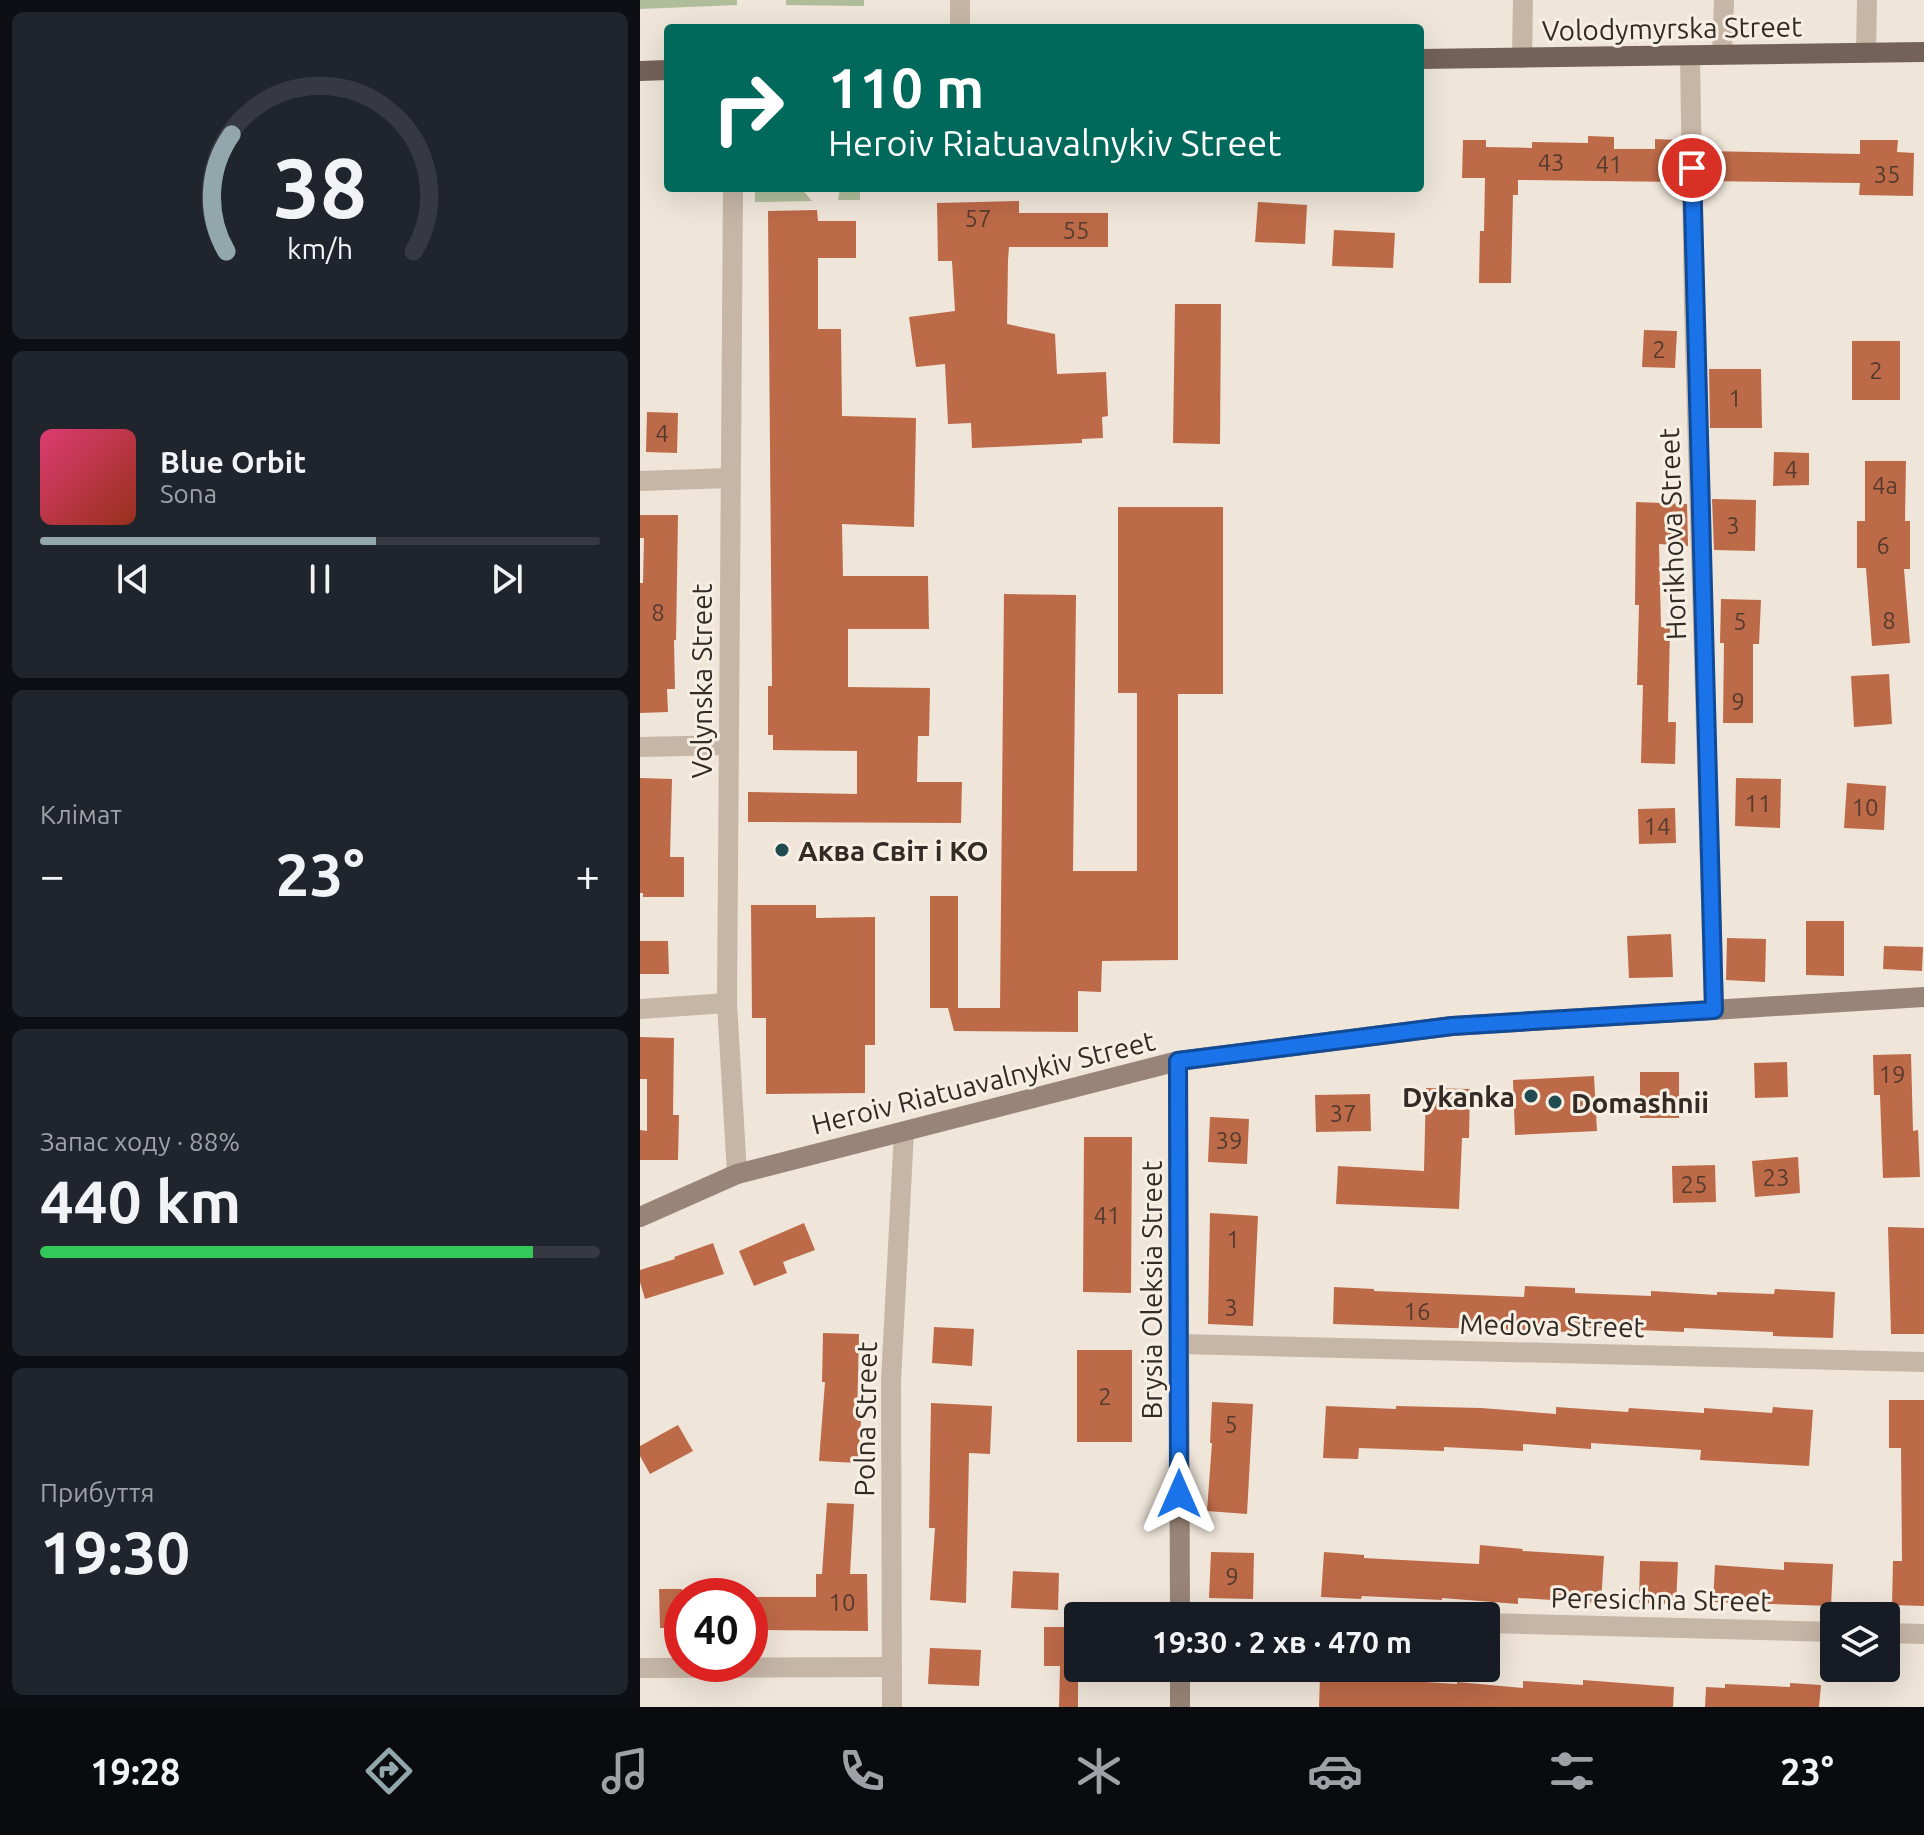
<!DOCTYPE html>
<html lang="uk">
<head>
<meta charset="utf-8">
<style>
	body { margin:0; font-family:Ubuntu,sans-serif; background:#20242c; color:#f1f3f6; height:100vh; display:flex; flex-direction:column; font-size:30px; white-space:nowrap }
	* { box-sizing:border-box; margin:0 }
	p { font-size:26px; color:#9ea1a6 }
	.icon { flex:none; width:44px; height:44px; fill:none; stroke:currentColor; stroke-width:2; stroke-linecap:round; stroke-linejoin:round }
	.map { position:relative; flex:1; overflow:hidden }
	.drawer { display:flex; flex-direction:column; gap:12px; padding:12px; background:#0d0f14; width:640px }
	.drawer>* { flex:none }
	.top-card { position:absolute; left:24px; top:24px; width:760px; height:168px; border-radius:8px; box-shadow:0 8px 32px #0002; background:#00695c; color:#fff; overflow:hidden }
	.fabs { position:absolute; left:1180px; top:1602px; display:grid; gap:16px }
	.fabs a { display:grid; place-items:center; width:80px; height:80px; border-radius:8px; background:#171b24; box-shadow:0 8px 32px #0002; font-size:40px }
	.speed { position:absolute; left:24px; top:1578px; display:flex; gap:16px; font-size:40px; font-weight:700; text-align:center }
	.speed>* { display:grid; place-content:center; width:104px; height:104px; border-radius:50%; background:#171b24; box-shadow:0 8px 32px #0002; line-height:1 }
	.speed .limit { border:12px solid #d22; background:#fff; color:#111 }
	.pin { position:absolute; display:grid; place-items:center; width:68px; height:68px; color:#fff; margin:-34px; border:4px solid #fff; border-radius:50%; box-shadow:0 2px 8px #0007 }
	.me { position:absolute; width:88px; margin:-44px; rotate:0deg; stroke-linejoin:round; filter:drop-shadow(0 0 6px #0008) }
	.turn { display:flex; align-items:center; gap:28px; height:168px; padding:0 32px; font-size:36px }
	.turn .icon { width:104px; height:104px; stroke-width:2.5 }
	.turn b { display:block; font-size:56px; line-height:68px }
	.big { font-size:60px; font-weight:700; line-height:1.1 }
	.drawer .card { flex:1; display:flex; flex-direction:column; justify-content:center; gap:12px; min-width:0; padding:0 28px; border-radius:12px; background:#20242c }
	.drawer .dial { align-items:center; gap:0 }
	.dial svg { height:208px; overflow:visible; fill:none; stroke:#363941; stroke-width:7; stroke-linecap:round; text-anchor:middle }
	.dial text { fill:#f1f3f6; stroke:none }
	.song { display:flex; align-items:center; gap:24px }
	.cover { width:96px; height:96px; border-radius:12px; background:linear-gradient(135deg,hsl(340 70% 55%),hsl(10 70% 35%)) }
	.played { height:8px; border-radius:4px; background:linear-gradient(90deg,#92a7ac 60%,#363941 60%) }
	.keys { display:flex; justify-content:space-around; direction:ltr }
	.heat { display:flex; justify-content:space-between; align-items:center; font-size:44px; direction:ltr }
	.charge { height:12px; border-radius:6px; background:linear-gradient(90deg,#34c759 88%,#363941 0) }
	.trip { position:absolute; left:424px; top:1602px; width:436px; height:80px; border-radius:8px; background:#171b24; box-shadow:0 8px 32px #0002; font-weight:700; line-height:80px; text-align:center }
	.tab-bar { display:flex; height:128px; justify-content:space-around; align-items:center; background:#090b0e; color:#9ea1a6 }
	.tab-bar .icon { width:56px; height:56px }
	.tab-bar .selected { color:#92a7ac }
	.tab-bar b { font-size:36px; color:#f1f3f6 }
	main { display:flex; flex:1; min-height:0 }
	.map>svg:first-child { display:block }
</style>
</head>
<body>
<main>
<section class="drawer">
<div class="card dial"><svg viewBox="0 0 100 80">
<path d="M14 69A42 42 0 1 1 86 69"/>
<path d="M14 69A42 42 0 0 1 16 24" stroke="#92a7ac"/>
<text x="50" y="56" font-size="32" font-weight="700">38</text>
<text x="50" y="72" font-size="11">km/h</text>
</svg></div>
<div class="card">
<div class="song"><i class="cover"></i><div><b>Blue Orbit</b><p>Sona</p></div></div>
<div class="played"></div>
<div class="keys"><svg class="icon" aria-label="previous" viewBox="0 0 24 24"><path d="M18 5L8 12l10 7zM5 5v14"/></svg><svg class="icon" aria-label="pause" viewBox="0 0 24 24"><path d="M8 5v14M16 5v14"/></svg><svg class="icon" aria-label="next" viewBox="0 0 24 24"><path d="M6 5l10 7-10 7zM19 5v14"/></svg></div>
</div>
<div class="card"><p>Клімат</p>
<div class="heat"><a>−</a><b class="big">23°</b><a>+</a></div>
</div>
<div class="card"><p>Запас ходу · 88%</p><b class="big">440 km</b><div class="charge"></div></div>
<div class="card"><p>Прибуття</p><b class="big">19:30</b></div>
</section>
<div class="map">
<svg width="1284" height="1707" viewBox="0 0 1284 1707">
	<rect width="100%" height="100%" fill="#efe5d9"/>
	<g fill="#b0bd9a">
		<polygon points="0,0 97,0 97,5 0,9"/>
		<polygon points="146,0 224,0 224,6 146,5"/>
		<polygon points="115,188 161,188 172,201 115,202"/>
		<polygon points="200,188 220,188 220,200 198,200"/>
	</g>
	<g fill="#bd6a48">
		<polygon points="948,136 974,137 974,149 1015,149 1015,139 1038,140 1039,182 878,180 878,195 873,195 871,283 839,283 840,231 844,231 845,178 822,178 823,140 846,140 846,147 892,148 892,142 948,143"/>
		<polygon points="1220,140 1258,140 1257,152 1274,153 1273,196 1219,195 1220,183 1065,181 1064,151 1220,154"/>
		<polygon points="379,201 379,213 468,213 468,247 369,247 368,260 367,324 415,334 417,374 466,372 468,416 462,417 463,438 442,439 442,443 332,448 331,423 308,424 305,364 276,367 269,317 315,311 312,261 298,261 297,203"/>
		<polygon points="618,202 667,205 665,244 615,242"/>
		<polygon points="177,210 178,221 216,221 216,258 178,258 178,329 201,329 202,416 276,418 274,527 202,524 203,576 288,576 289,629 208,629 208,687 290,688 289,736 278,736 277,782 322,782 321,823 108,822 108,792 217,794 217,751 133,750 133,735 128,735 128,686 132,686 128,211"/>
		<polygon points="694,230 755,233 753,268 692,266"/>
		<polygon points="535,304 581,304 580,444 533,443"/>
		<polygon points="1004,330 1037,331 1035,368 1002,367"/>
		<rect x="1212" y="341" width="48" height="59"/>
		<polygon points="1069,369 1121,369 1122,428 1070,428"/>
		<polygon points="7,412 38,413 37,453 6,452"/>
		<polygon points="1134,452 1169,453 1169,485 1133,486"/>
		<polygon points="1225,461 1266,461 1265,521 1270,521 1270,569 1264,569 1270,643 1232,646 1226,568 1217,568 1217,521 1225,521"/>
		<polygon points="1072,499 1116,500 1115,551 1074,550"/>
		<polygon points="996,502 1047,504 1048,546 1019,544 1021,627 1030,628 1028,722 1036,722 1035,764 1001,763 1003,685 997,685 999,605 995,605"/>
		<polygon points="478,507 583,507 583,694 538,694 538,960 462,961 461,992 438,991 438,1032 314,1031 308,1008 360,1008 364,594 436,595 433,871 497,871 497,693 478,693"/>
		<polygon points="0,515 38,515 36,640 34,640 35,689 27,689 28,712 0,713 0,583 3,583 4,538 0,538"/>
		<polygon points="1081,599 1121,600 1119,644 1113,644 1113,723 1083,723 1084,643 1080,643"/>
		<polygon points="1249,674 1252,724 1214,727 1211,676"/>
		<polygon points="0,778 32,779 30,857 44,857 44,897 3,897 3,893 0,893"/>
		<polygon points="1096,778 1141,779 1140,828 1095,826"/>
		<polygon points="1207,783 1246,786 1244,830 1204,828"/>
		<polygon points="1035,808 1036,843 999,844 998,809"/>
		<rect x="290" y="896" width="28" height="112"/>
		<polygon points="111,905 176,905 176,918 235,917 235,1045 225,1045 225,1093 126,1094 126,1018 112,1018"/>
		<polygon points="1166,921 1204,921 1204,976 1166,975"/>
		<polygon points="1031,934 1033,977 989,978 987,936"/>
		<polygon points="1087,938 1126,939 1125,982 1086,980"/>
		<polygon points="0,941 28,941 29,974 0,974"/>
		<polygon points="1244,946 1283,947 1282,971 1243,969"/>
		<polygon points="0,1037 34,1038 33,1115 39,1115 38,1160 0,1160 0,1130 7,1131 7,1079 0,1079"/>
		<polygon points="1271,1054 1273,1131 1278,1130 1280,1177 1243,1178 1240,1095 1234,1095 1233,1055"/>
		<polygon points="1147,1062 1148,1097 1115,1098 1114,1063"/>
		<rect x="1000" y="1072" width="39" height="46"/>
		<polygon points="954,1076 957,1131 875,1135 873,1080"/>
		<polygon points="786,1088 830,1089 829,1138 822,1138 819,1209 696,1204 698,1166 784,1171"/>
		<polygon points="730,1094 731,1131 676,1132 675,1095"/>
		<polygon points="570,1117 609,1119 607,1164 568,1162"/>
		<polygon points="444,1137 492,1137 491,1293 443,1292"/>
		<polygon points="1158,1157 1160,1193 1115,1197 1112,1161"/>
		<polygon points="1075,1165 1076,1202 1033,1203 1032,1166"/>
		<polygon points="570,1213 618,1216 613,1326 568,1324"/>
		<polygon points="164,1223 175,1250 143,1262 147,1273 114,1286 99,1251"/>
		<polygon points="1248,1227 1284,1228 1284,1334 1251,1334"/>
		<polygon points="73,1243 84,1274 5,1299 0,1282 0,1270 35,1259 34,1257"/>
		<polygon points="885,1286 935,1288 935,1293 1011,1296 1011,1291 1077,1295 1077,1292 1134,1294 1135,1289 1195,1292 1193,1338 1133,1336 1133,1332 1044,1328 1044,1332 933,1327 932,1332 693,1324 694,1287 734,1289 734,1291 884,1297"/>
		<polygon points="294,1327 334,1329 332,1366 292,1363"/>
		<polygon points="183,1333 219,1334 217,1419 221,1420 218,1463 179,1461 185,1382 182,1382"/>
		<rect x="437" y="1350" width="55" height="92"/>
		<polygon points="1249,1400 1284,1400 1284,1606 1252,1605 1253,1561 1262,1561 1261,1448 1249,1448"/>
		<polygon points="572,1402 613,1404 607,1514 567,1511 572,1443 570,1443"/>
		<polygon points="291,1403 352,1406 350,1454 329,1453 326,1603 290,1600 295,1528 289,1528"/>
		<polygon points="686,1406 756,1409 756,1406 841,1408 916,1414 916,1407 988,1412 989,1408 1064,1413 1064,1408 1132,1413 1133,1407 1173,1410 1169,1466 1060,1460 1061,1450 951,1443 951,1449 883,1444 883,1451 804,1447 804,1451 719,1448 718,1459 683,1458"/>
		<polygon points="38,1425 53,1451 10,1474 0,1456 0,1446"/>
		<polygon points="187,1503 214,1504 210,1574 227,1574 228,1631 110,1630 110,1597 176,1597 176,1574 182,1574"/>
		<polygon points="840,1545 883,1549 882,1551 964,1556 961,1603 878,1598 878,1604 802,1598 802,1600 722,1596 721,1599 681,1597 684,1552 724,1555 724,1558 839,1564"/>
		<polygon points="571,1552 614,1553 613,1599 569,1598"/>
		<polygon points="1000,1561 1038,1562 1036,1604 999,1603"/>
		<polygon points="1144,1562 1193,1564 1191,1606 1073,1602 1075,1565 1144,1570"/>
		<polygon points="373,1571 419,1573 418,1610 371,1608"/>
		<polygon points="19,1589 42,1589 42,1628 20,1628"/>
		<polygon points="404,1627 438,1627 438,1707 419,1707 420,1666 404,1666"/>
		<polygon points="290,1648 341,1650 339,1686 288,1684"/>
		<polygon points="680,1677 753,1682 753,1680 817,1684 817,1682 883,1688 883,1681 943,1685 943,1680 1034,1687 1033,1707 679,1707"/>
		<polygon points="1150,1683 1181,1685 1179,1707 1065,1707 1066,1687 1085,1688 1085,1684 1150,1687"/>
	</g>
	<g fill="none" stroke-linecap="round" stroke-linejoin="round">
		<g stroke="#c6b6a6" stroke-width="20">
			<polyline points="320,28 320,0"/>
			<polyline points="1226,53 1227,0"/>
			<polyline points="1082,55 1084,0"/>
			<polyline points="1050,56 1054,308 1074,1010"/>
			<polyline points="882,58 883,0"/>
			<polyline points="93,188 87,1003 97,1174"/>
			<polyline points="0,481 90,478"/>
			<polyline points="0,747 89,745"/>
			<polyline points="0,1009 87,1003"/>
			<polyline points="539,1344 1284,1362"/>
			<polyline points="540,1615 595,1616"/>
			<polyline points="846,1623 1194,1632"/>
			<polyline points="1246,1633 1284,1634"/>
			<polyline points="0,1668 252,1667"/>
			<polyline points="252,1707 251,1381 264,1132"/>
		</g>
		<g stroke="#998577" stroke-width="20">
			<polyline points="538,1061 540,1616"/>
			<polyline points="0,1217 97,1174 538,1061 812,1026 1284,997"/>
			<polyline points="540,1668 540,1707"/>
		</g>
		<g stroke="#746258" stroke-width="20">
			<polyline points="780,59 1284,52"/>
			<polyline points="0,71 28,70"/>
		</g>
	</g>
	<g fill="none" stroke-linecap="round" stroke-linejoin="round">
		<g stroke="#114b97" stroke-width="20">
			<polyline id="route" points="539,1494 538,1061 812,1026 1074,1010 1052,168"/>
		</g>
		<use href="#route" stroke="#1a73e8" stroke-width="14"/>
	</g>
	<g fill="#1f4b51" stroke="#f7efe4" stroke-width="3">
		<circle cx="142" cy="850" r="8"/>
		<circle cx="891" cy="1096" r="8"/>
		<circle cx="915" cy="1102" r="8"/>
	</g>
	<g text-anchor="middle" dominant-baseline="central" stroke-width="6" stroke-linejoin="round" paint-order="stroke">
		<g font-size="24" fill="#553b2e">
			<text x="911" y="162">43</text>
			<text x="969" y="164">41</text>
			<text x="1247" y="174">35</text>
			<text x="338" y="218">57</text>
			<text x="436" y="230">55</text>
			<text x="1019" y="349">2</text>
			<text x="1236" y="370">2</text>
			<text x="1095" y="398">1</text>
			<text x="22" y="433">4</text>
			<text x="1151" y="469">4</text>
			<text x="1245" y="485">4а</text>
			<text x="1093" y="525">3</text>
			<text x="1243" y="545">6</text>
			<text x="18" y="612">8</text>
			<text x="1249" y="620">8</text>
			<text x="1100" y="621">5</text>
			<text x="1098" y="701">9</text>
			<text x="1118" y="803">11</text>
			<text x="1225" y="807">10</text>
			<text x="1017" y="826">14</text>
			<text x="1252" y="1074">19</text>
			<text x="703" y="1113">37</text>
			<text x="589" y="1140">39</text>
			<text x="1136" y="1177">23</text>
			<text x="1054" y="1184">25</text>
			<text x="467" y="1215">41</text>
			<text x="593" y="1239">1</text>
			<text x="591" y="1307">3</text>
			<text x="777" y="1311">16</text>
			<text x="465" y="1396">2</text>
			<text x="591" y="1424">5</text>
			<text x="592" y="1576">9</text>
			<text x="202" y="1602">10</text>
		</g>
		<g font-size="28" fill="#322b26" stroke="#f7efe4">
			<text transform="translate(1032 28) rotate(-1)">Volodymyrska Street</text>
			<text transform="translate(1032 534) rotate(-92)">Horikhova Street</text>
			<text transform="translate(61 681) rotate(-90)">Volynska Street</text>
			<text transform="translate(343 1082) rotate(-14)">Heroiv Riatuavalnykiv Street</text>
			<text transform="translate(511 1290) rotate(-90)">Brysia Oleksia Street</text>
			<text transform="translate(912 1325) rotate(1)">Medova Street</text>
			<text transform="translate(225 1419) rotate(-89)">Polna Street</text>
			<text transform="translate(1021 1599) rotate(1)">Peresichna Street</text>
		</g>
		<g font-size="28" font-weight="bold" fill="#322b26" stroke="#f7efe4" text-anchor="start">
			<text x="158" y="850">Аква Світ і КО</text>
			<text x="875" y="1096" text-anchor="end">Dykanka</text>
			<text x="931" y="1102">Domashnii</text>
		</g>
	</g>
</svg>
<div class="fabs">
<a><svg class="icon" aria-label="layers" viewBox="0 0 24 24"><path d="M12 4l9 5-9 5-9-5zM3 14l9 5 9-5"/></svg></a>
</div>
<div class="speed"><div class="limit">40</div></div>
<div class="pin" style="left:1052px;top:168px;background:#d93025"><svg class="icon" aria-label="arrive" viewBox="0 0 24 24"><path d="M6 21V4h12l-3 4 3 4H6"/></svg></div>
<svg class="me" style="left:539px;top:1494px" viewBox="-20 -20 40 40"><path d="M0-17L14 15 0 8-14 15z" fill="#1a73e8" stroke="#fff" stroke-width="4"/></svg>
<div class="trip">19:30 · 2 хв · 470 m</div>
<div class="top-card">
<div class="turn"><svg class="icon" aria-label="right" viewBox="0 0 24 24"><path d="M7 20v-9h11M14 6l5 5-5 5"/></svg><div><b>110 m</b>Heroiv Riatuavalnykiv Street</div></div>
</div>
</div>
</main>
<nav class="tab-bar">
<b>19:28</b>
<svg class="icon selected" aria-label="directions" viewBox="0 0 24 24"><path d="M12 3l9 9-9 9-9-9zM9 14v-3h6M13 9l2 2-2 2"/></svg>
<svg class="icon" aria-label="music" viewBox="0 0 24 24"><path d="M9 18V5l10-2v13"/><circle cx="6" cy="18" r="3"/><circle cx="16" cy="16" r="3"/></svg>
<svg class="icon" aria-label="phone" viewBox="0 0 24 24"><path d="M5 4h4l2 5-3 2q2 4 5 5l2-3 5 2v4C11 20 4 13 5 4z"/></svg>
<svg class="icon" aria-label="climate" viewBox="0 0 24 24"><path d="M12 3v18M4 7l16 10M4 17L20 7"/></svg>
<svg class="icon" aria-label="car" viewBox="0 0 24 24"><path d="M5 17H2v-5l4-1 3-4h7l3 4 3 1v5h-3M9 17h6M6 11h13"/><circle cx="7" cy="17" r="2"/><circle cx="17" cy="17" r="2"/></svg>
<svg class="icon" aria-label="filters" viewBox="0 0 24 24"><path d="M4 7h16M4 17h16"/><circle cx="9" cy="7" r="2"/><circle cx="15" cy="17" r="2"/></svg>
<b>23°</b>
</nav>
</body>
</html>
